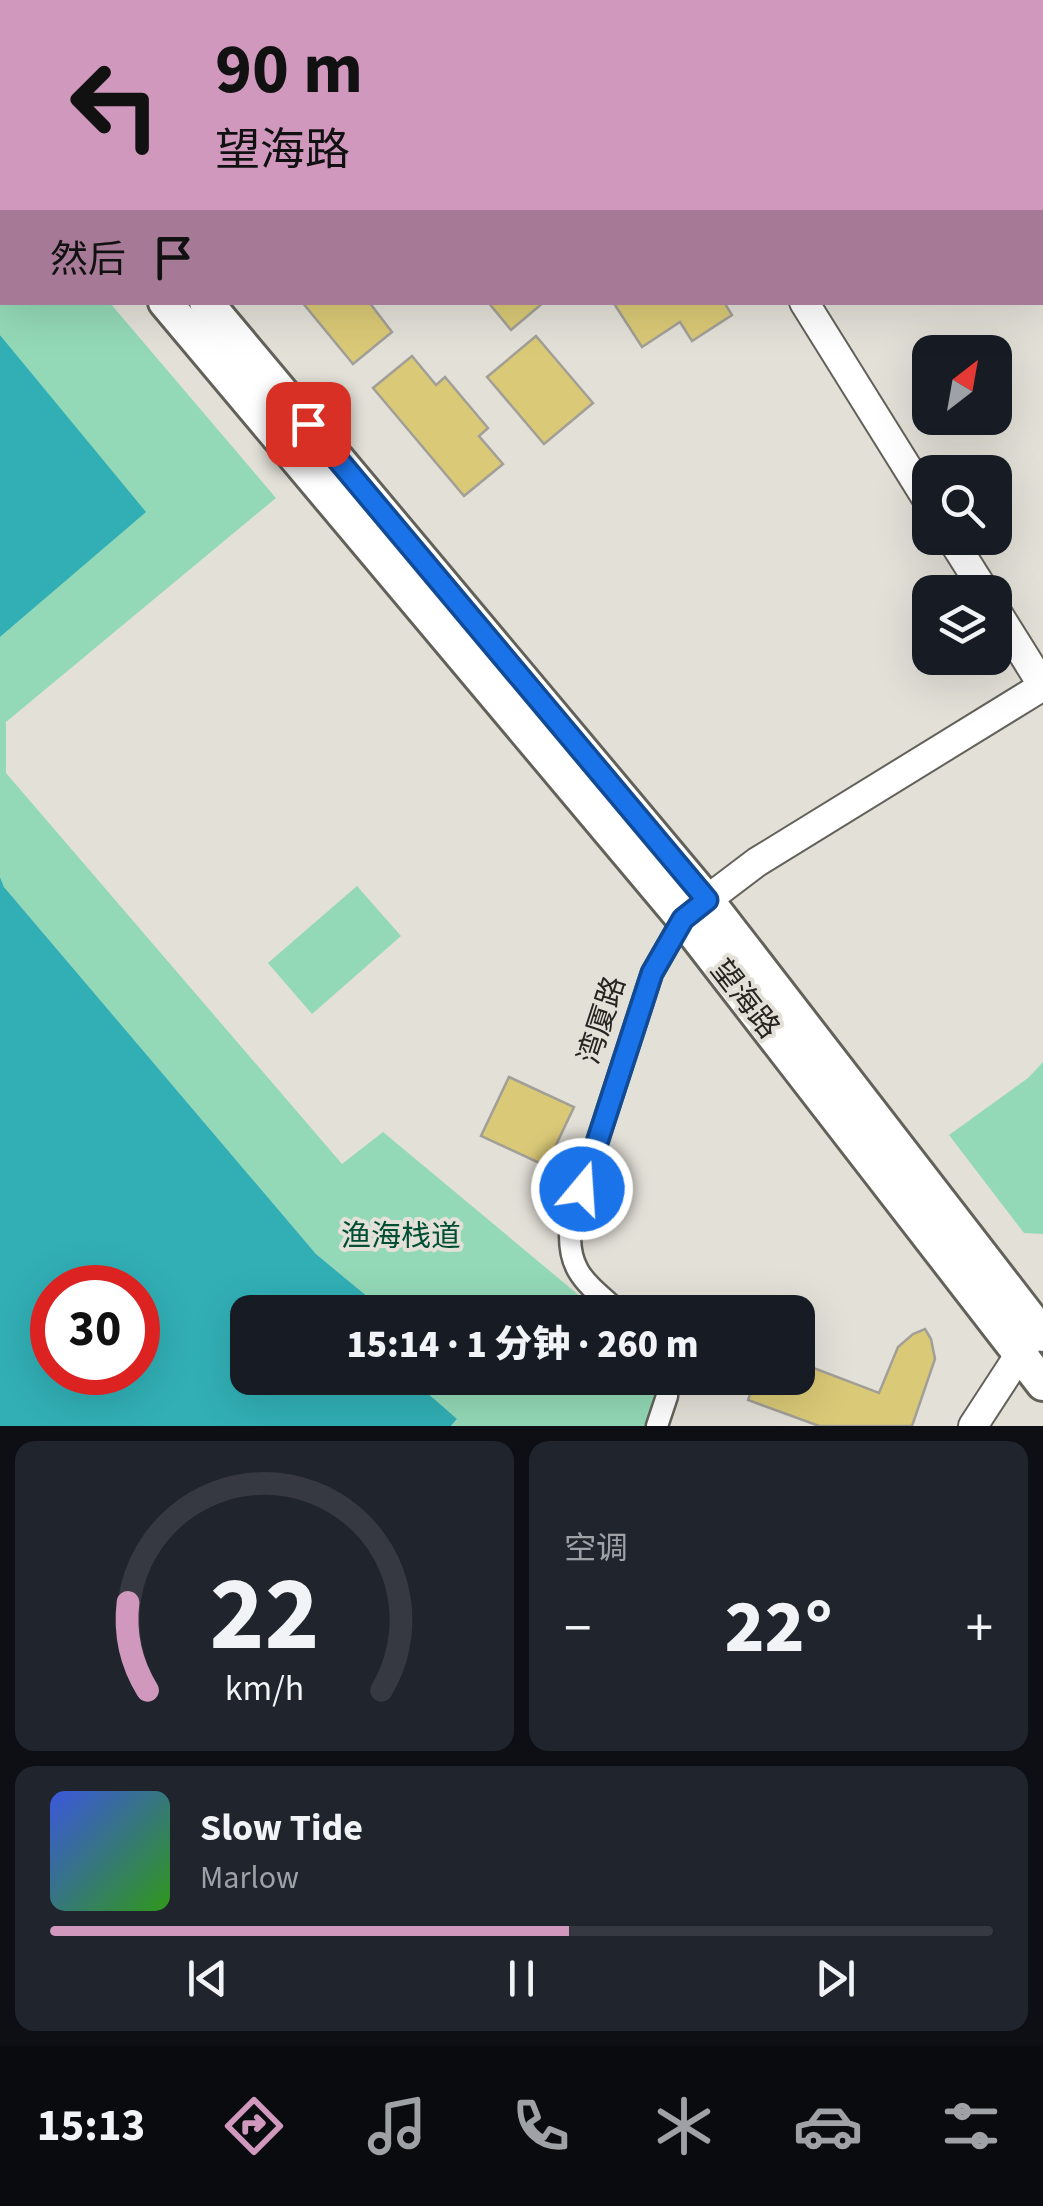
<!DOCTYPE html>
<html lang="zh">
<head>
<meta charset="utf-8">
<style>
	body { margin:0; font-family:"Source Sans 3","Noto Sans SC",sans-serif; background:#20242c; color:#f1f3f6; height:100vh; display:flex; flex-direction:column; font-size:38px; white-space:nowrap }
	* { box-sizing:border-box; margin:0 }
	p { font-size:32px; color:#9ea1a6 }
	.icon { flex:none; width:55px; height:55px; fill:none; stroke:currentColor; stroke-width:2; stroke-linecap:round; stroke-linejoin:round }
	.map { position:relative; height:1426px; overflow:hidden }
	.drawer { display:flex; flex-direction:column; gap:15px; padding:15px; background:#0d0f14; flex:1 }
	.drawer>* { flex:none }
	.top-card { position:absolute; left:0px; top:0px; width:1045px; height:305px; box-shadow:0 10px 40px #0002; background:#d098bd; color:#111; overflow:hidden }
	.needle { width:65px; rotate:31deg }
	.fabs { position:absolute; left:912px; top:335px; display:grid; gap:20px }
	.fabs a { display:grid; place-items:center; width:100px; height:100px; border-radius:20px; background:#171b24; box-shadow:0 10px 40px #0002; font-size:50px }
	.speed { position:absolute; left:30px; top:1265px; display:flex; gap:20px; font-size:50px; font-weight:700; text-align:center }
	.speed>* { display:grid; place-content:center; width:130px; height:130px; border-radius:50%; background:#171b24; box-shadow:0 10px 40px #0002; line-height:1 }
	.speed .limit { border:15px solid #d22; background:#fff; color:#111 }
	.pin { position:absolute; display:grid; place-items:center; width:85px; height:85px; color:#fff; margin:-42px; border-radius:20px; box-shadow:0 5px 15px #0006 }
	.me { position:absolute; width:110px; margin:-55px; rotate:18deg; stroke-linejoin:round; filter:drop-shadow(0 0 8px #0008) }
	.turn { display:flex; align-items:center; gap:35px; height:210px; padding:0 50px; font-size:45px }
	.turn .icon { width:130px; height:130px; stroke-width:2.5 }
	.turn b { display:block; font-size:70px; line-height:85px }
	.then { display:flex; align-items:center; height:95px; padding:0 50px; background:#0003; gap:20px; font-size:38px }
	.big { font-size:75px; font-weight:800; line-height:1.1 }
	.drawer .tile { flex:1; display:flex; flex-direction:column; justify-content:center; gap:15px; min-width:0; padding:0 35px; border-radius:20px; background:#20242c }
	.drawer .dial { align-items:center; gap:0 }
	.dial svg { height:260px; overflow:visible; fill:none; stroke:#363941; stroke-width:7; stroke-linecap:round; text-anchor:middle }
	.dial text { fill:#f1f3f6; stroke:none }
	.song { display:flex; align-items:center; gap:30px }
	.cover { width:120px; height:120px; border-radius:15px; background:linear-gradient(135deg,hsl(230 70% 55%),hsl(110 70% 35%)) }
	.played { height:10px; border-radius:5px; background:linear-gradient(90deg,#d098bd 55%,#363941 55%) }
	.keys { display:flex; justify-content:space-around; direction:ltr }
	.heat { display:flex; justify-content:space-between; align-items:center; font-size:55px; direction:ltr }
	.drawer .tiles { flex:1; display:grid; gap:15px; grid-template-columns:1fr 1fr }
	.tile:last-child { grid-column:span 2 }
	.trip { position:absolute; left:230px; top:1295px; width:585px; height:100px; border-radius:20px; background:#171b24; box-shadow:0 10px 40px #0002; font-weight:800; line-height:100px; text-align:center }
	.menu { display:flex; height:160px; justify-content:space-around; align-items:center; background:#090b0e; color:#9ea1a6 }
	.menu .icon { width:70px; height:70px }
	.menu .selected { color:#d098bd }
	.menu b { font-size:45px; color:#f1f3f6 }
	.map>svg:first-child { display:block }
</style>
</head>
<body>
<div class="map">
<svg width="1043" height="1426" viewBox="0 0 1043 1426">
	<rect width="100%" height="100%" fill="#e2e0d7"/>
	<g fill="#93d9b7">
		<polygon points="0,174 2,302 110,303 276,498 6,722 6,773 342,1164 383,1132 599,1312 386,1312 316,1254 4,887 0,877 0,637 145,512 0,335"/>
		<polygon points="357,886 401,936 312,1014 268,963"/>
		<polygon points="1043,1062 1043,1234 1024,1233 949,1135 1028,1078"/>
		<path d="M410,1378H657C659,1396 654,1410 645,1426H451L457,1420Z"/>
	</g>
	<g fill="#31afb5" fill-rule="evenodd">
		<polygon points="0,335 146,512 0,637"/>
		<path d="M0,877L4,887L316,1254L386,1312H248V1378H410L457,1419L451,1426H0ZM52,1288H138V1372H52Z"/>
	</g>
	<g fill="#dac976" stroke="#a19f97" stroke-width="2.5">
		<polygon points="407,0 521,0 523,2 404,2"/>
		<polygon points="302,302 369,302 392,332 353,364"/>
		<polygon points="488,302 544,302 511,330"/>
		<polygon points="613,302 724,302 732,315 692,341 680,322 642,347"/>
		<polygon points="536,336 593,403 544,444 487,377"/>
		<polygon points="412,356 436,385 445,377 488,428 479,436 503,464 464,496 373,388"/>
		<polygon points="509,1077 574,1107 546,1166 481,1136"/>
		<polygon points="925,1329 931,1339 935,1359 912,1426 819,1426 748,1400 756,1378 798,1378 798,1362 879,1393 898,1347 913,1334"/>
	</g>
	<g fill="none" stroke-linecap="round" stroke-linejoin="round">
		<g stroke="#63625a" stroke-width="25">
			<g id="street">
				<path d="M619,1312C586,1283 565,1270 571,1222L652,973L683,919"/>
				<polyline points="657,1426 667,1396 665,1378"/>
			</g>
		</g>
		<g stroke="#63625a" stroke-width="32">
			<g id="secondary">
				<polyline points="598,0 600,2"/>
				<polyline points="804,302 930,504"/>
				<polyline points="951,538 985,592"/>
				<polyline points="995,609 1043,686"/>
				<polyline points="691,912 757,862 1043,686"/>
				<polyline points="973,1426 1029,1340"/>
			</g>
		</g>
		<g stroke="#63625a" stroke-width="38">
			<g id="primary">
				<polyline points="0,56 2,59"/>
				<polyline points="0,106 2,109"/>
				<polyline points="165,302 683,919 1043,1384"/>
				<polyline points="206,302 707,900 1043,1335"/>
			</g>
		</g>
		<use href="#street" stroke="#fff" stroke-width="20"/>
		<use href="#secondary" stroke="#fff" stroke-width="28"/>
		<use href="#primary" stroke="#fff" stroke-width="32"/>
	</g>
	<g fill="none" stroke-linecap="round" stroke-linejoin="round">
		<g stroke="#114b97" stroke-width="25">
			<polyline id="route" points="308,424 707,900 683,919 652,973 582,1189"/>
		</g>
		<use href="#route" stroke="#1a73e8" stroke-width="18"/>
	</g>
	<g text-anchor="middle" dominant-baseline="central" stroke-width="8" stroke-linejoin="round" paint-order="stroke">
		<g font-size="30" fill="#262522" stroke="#e2e0d7">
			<text transform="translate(745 999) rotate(52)">望海路</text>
			<text transform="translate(602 1020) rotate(-72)">湾厦路</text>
		</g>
		<g font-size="30" fill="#004e34" stroke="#e2e0d7">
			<text x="401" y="1236">渔海栈道</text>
		</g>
	</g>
</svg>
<div class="fabs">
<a><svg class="needle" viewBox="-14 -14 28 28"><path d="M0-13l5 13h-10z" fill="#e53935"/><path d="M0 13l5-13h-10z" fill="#9ea1a6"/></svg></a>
<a><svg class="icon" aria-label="search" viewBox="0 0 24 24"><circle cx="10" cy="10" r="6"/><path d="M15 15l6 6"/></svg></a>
<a><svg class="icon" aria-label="layers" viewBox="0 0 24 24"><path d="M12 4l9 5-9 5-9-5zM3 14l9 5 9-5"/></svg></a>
</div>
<div class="speed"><div class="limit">30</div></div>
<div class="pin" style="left:308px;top:424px;background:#d93025"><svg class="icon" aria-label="arrive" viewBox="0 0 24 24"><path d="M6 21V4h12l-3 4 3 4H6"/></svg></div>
<svg class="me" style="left:582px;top:1189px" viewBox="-20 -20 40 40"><circle r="17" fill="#1a73e8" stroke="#fff" stroke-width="3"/><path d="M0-11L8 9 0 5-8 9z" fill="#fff"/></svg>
<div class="trip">15:14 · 1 分钟 · 260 m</div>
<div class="top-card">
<div class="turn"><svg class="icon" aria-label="left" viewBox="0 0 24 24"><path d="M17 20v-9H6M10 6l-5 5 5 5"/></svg><div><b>90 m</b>望海路</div></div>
<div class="then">然后<svg class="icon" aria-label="arrive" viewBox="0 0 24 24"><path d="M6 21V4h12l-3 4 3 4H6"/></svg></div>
</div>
</div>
<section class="drawer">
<div class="tiles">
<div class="tile dial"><svg viewBox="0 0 100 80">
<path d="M14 69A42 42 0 1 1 86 69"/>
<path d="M14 69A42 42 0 0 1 8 42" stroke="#d098bd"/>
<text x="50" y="56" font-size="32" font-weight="700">22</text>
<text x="50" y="72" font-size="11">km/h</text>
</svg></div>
<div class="tile"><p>空调</p>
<div class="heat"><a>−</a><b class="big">22°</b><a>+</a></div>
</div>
<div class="tile">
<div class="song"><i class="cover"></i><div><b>Slow Tide</b><p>Marlow</p></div></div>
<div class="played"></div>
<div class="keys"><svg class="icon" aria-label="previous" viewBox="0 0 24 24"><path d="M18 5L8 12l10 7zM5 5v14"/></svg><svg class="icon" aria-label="pause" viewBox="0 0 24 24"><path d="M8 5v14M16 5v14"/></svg><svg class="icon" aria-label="next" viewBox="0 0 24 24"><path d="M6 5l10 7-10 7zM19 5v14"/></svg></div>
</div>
</div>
</section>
<nav class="menu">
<b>15:13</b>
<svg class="icon selected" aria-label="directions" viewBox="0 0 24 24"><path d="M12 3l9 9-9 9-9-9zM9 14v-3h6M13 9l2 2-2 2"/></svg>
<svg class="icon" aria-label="music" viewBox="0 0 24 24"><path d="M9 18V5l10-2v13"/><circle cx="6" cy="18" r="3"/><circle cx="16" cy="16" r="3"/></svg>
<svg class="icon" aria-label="phone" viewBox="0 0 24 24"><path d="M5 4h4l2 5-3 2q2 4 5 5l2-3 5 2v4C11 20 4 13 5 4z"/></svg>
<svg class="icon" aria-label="climate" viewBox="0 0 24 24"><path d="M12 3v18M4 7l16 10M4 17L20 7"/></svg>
<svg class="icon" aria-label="car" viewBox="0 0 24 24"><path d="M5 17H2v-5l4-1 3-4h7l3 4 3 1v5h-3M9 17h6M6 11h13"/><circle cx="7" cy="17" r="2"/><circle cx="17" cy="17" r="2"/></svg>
<svg class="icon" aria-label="filters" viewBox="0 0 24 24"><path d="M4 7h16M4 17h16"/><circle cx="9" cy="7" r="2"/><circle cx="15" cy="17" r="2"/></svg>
</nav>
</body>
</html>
